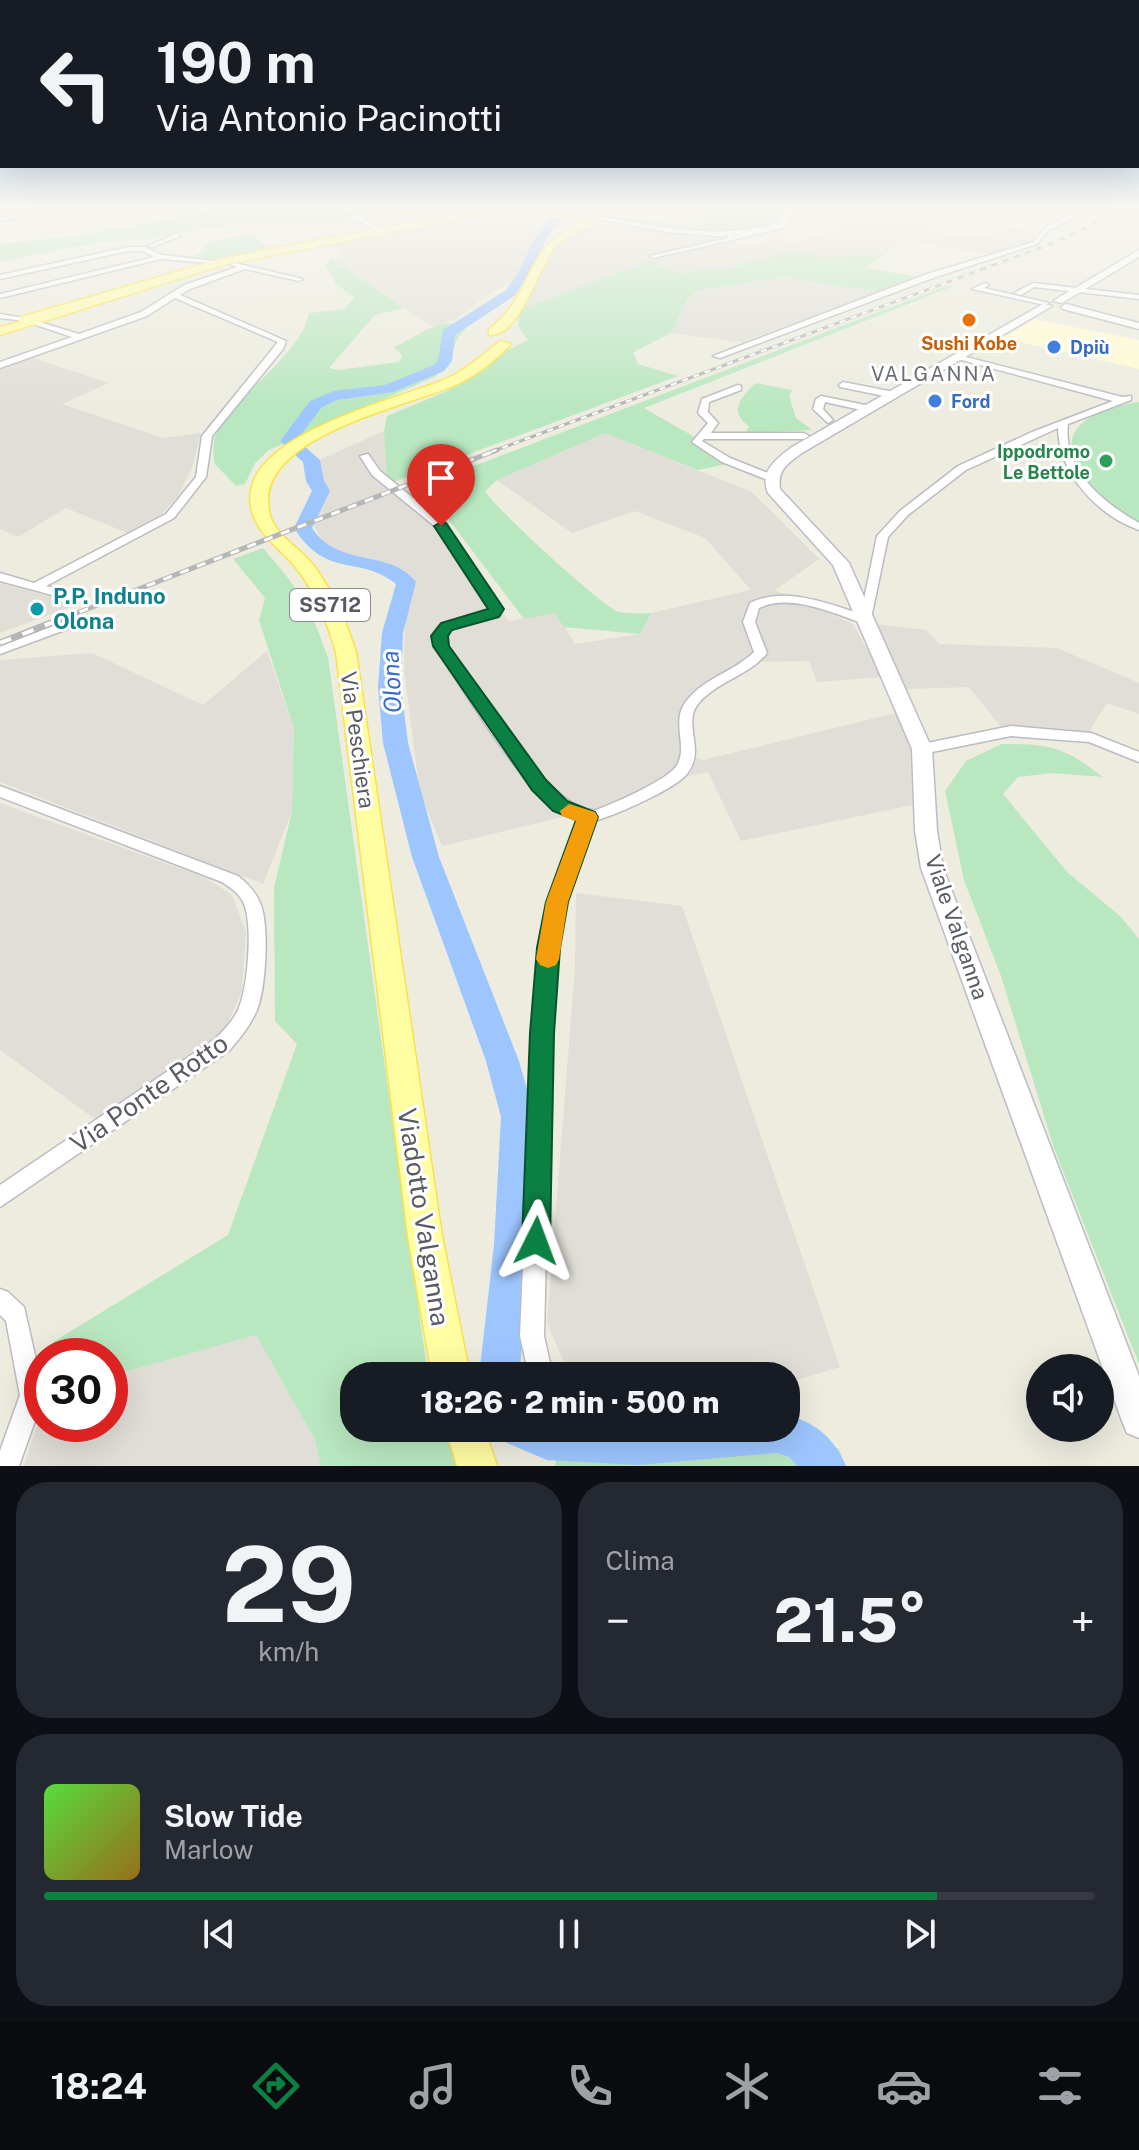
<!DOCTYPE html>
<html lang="it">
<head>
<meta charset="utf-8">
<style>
	body { margin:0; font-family:"Public Sans",sans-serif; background:#242831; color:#f1f3f6; height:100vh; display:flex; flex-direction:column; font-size:30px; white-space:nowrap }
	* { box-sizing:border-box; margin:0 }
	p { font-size:26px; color:#9ea1a6 }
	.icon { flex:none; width:44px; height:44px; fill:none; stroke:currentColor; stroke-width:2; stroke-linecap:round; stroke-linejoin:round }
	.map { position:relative; height:1466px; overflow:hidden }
	.drawer { display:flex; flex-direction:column; gap:16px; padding:16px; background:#0d0f14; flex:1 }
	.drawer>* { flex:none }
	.banner { position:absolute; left:0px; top:0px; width:1140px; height:168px; box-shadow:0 8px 32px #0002; background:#171b24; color:#f1f3f6; overflow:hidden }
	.tools { position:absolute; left:1026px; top:1354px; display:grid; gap:16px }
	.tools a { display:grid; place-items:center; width:88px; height:88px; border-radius:50%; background:#171b24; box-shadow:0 8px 32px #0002; font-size:40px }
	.speed { position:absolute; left:24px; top:1338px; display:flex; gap:16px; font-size:40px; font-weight:700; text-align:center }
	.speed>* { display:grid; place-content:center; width:104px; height:104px; border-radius:50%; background:#171b24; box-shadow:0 8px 32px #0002; line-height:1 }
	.speed .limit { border:12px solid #d22; background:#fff; color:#111 }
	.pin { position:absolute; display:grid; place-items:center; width:68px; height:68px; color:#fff; margin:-82px -34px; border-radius:50% 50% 50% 0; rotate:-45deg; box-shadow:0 0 8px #0007 }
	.pin .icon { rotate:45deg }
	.me { position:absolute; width:88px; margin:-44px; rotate:3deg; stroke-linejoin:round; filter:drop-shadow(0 0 6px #0008) }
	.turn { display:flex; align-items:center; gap:28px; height:168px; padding:0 24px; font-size:36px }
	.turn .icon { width:104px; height:104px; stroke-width:2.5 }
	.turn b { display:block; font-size:56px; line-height:68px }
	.big { font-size:60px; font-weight:800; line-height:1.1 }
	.drawer .card { flex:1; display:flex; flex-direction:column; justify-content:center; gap:12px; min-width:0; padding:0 28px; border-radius:32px; background:#242831 }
	.drawer .dial { align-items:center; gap:0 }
	.dial b { font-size:104px; line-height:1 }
	.song { display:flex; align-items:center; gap:24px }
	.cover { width:96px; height:96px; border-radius:12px; background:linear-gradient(135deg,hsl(110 70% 55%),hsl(40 70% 35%)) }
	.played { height:8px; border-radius:4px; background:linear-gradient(90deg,#0b8043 85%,#363941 85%) }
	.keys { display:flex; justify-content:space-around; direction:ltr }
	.heat { display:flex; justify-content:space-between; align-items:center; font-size:44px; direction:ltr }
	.drawer .tiles { flex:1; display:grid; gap:16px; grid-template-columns:1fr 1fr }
	.card:last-child { grid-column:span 2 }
	.trip { position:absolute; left:340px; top:1362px; width:460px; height:80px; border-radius:32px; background:#171b24; box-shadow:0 8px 32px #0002; font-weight:800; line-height:80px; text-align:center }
	.dock { display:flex; height:128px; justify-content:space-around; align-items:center; background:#090b0e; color:#9ea1a6 }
	.dock .icon { width:56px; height:56px }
	.dock .selected { color:#0b8043 }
	.dock b { font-size:36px; color:#f1f3f6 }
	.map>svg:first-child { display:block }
</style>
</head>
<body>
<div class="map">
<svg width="1139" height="1466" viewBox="0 0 1139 1466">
	<rect width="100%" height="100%" fill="#edecdf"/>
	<polygon fill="#fffbd2" points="1034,319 1139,340 1139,369 1002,338"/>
	<g fill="#e0ded7">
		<polygon points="804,207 847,207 852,213 929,215 922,227 953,237 997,233 1011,227 1036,232 1032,241 996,255 904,240 884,255 820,257 798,250 719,270 709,268 683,274 665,266 520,310 547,258 565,237 580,226 598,223 722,235 744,246 781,238 791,243 838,231 836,216"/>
		<polygon points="491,212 553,217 539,235 517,280 490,293 454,320 432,327 331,258 343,256 328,244"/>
		<polygon points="782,277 878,292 742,342 671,333 687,300 696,291"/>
		<polygon points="27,356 109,383 62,404 163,438 201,433 192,467 178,496 160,516 130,534 66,508 18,537 0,529 0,365"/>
		<polygon points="384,431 387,479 439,526 509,621 556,613 575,644 640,634 651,613 751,590 705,538 635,511 572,533 497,480 605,433 752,492 819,559 775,590 853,624 882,677 817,682 809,661 753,662 692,702 688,754 703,760 900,712 910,735 912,805 741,841 708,772 672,779 601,814 575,814 442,846 420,793 404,670 405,617 412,583 395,569 349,558 325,546 314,526 326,491 317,461"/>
		<polygon points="0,583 40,594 79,604 0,633"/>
		<polygon points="876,624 926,630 939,644 1057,648 1139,683 1139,714 1107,703 1088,733 1001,727 969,687 906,689"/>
		<polygon points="267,651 294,729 292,811 263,884 0,782 0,660 92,653 203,705"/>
		<polygon points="0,803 206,878 232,895 246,932 242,991 223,1034 95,1119 0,1050"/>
		<polygon points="576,893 682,906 840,1367 786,1383 786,1376 570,1376 547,1323 575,967"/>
		<polygon points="256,1335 314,1438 321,1466 24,1466 42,1410 42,1424 110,1424 110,1376"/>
	</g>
	<g fill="#b9e7bf">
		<polygon points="231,207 342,207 332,210 363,212 348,217 348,222 250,222 146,239 99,242 0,262 0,244 76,236"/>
		<path d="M722,207H781L778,219C738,245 676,226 632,221L635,219L695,226Z"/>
		<polygon points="251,234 272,251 220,261 193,256 207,251 204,247 210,242"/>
		<polygon points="798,250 820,257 884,255 866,268 915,276 878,292 782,277 696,291 687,300 671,333 633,352 638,364 678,376 391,483 387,479 384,431 387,416 445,392 478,373 501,353 528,340 518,326 520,310 649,261 683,274 709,268 719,270"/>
		<path d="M331,258L404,308L375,315L329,368L338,370L399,362L402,356L394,347C422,334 439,317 469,325C452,340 453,360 436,376L269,450L255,463L245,484L236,486L214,463C214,454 212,440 217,432C239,391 300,356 309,313L344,309L355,298L336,284L326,266Z"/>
		<path d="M949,285L954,286L644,408L710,446L703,450L727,464L698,470L605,433L497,480L485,491C494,507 603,608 619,612C629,614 641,613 651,613L640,634L564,627L555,613L524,619L437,504L411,490Z"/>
		<path d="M756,383L792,390L789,396L796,418L812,430L746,433L749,426C728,412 741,396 756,383Z"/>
		<path d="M1139,402V523C1072,482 1028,420 1139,402Z"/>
		<path d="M263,548C298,588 311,608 328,658L428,1376H354V1428H443L457,1466H321L314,1438L256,1335L110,1376V1356H52L53,1342L228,1235L297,1044L275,1021L274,888L292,811L294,729L259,620L265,598L233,559Z"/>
		<path d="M1002,744C1051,744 1064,747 1103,777L1053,773L1018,777L1003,794L1067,872L1120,916L1139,939V1364L1054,1148L1001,976L964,880L945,791L966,761Z"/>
		<polygon points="562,1428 774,1428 839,1449 845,1466 555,1466"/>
	</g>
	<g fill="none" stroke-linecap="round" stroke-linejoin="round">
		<g fill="#9dc6ff" fill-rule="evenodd">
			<path d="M559,207H569L546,240L529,276L514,296L455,335L452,361L444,371L393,392L337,400L322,407L297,440L320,460L324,481L330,491L312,528C339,569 390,548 416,582L403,633L401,687L408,743L439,857L519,1061L535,1117L532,1245L519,1376H479L494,1245L501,1117L486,1061L412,857L383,743L378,687L382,633L396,584C359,554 327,580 294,528L312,491L306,481L303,462L280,441L310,401L334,391L385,385L434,365L438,360L443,330L506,290L517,275L534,240Z"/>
			<path d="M786,1414C815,1423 834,1437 846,1466H797L789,1457L776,1453L638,1465L547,1460L507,1443L501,1428H786Z"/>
		</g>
		<g stroke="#babcc2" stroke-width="3">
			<g id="minor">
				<polygon points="49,207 59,207 0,222 0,218"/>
				<polygon points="69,207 73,207 105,216 102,218 78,212 47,219 44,217 71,210"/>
				<polygon points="131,207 140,207 133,210"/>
				<polygon points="391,207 397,207 393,211 360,218 385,230 385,232 381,232 350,217"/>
				<polygon points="916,207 924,207 948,215 945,217"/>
				<path d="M1030,207C1044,206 1057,212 1070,213C1079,213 1087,207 1096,207L1079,217L1050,229L1037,244L933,278L720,358L713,356L927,274L1033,242L1046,227L1068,216Z"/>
				<polygon points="761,230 763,233 653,258 650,256 728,238 728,234 731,232 734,236"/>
				<polygon points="178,233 180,236 153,247 148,246"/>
				<polygon points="128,247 144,247 162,255 224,262 221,264 161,259 0,298 0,294 154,257 143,251 128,251 0,279 0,275"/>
				<polygon points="235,263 303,279 299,281 245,269 190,289 180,295 286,341 283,349 212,436 206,477 174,518 46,586 71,592 71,598 67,599 0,581 0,573 34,583 166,514 196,477 202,436 278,342 175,298 147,316 0,368 0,362 72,337 36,325 36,321 79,334 141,312 184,285 237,267 231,265"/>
				<polygon points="985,283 989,285 984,288 1049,303 1045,305 972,289"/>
				<polygon points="1033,283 1139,295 1139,299 1034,287 1021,295 1014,293"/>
				<polygon points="0,314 30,319 26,321 0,318"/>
				<path d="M958,355L1122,397L1131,396V400L1068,424C1062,470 1104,503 1139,523V530C1097,515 1059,474 1058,428L966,470L908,515L888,537L870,623H862C832,613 790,593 759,608L755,622L767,653C749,676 717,681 698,704C687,718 695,735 695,751C695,760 692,767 687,774C675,789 614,816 594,821L565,902L558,948L551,1033L544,1336L553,1376H529L520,1336L533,1033L540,948L549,902L579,820C521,796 470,698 435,646L433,636L443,623L489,612L490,609L437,528L372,475L360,456L368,454L380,471L445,524L502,609L498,617L451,629L445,636L447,646C471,681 552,816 596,810C615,803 660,783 674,769C678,765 680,759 681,753C682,733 673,716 688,699C705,678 735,671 754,652L743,622L750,603C785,586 826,603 861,614L877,536L900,511L958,466L1032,432L1113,401L958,359Z"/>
				<polygon points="843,382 894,392 898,395 894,398 840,387 839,385"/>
				<polygon points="738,385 741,386 741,390 709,402 708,412 718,423 711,433 804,433 809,436 804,439 704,439 702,441 730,458 773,475 773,479 765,479 722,462 692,442 708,423 698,413 702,399"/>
				<polygon points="821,396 870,406 875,409 870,412 825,402 823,409 833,420 828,423 813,409 816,399"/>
				<polygon points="77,617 83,621 81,624 0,654 0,646"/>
				<polygon points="1011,726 1091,733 1139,752 1139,762 1089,742 1011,736 922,754 915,749 922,744"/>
				<path d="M0,786L238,876C248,884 256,892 261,905C269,928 266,987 257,1010C250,1026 240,1038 229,1051L0,1207V1185L215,1039C224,1030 233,1021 238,1010C248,988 253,926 244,904C240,894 231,888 222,882L0,797Z"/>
				<polygon points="0,1289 8,1292 24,1307 42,1386 42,1401 19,1466 0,1466 0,1451 20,1395 6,1321 0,1315"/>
			</g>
		</g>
		<g stroke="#babcc2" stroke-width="3">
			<g id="tertiary">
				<path d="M786,207H794L785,227L763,233L717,236L666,232L594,218L598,216C656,226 720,241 779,223Z"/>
				<polygon points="1066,304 1139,323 1139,329 1063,309 1061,307"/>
			</g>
		</g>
		<g stroke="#babdc5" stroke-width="3">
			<g id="secondary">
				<polygon points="1139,250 1139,257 1062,303 1053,301"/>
				<path d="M1043,304L1052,306L802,453C788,463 777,470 780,489L849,563L932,749L937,831L943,868L1139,1376V1438L1127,1433L1122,1421L921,868L915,831L912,749L833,565L768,493C759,471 776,459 792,447Z"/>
			</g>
		</g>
		<g stroke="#fbe24a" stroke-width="3">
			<g id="primary">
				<polygon points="512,207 578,216 573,219 512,213 469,217 223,265 0,335 0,327 19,322 21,317 221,259 469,211"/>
				<path d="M586,220L595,222C583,230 569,233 558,244C538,264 521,338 489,335V329C535,295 522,244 586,220Z"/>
				<path d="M500,341L511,344C497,359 477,375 458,384C408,407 248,437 270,515C275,535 301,549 313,565C333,591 346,621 356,652L442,1236L470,1376H432L408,1236L336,652C327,621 315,590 293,564C280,549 262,537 254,517C222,436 402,400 450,377C469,368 484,353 500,341Z"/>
				<polygon points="446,1428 484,1428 497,1466 457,1466"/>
			</g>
		</g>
		<use href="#minor" fill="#fff" fill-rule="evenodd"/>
		<use href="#tertiary" fill="#fff" fill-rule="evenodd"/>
		<use href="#secondary" fill="#fff" fill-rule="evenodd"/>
		<use href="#primary" fill="#fffda2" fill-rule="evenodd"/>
		<g stroke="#b5b6b6" stroke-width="3">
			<polyline id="rail-far2" points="491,452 1053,243 1088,227 1117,207"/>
		</g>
		<g stroke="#b5b6b6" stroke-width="5">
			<polyline id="rail-far1" points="46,625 497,450"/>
		</g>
		<g stroke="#b5b6b6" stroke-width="7">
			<polyline id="rail" points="0,643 51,623"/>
		</g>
		<use href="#rail-far2" stroke="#fff" stroke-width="2" stroke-dasharray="6" stroke-linecap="butt"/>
		<use href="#rail-far1" stroke="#fff" stroke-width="3" stroke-dasharray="9" stroke-linecap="butt"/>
		<use href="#rail" stroke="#fff" stroke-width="4" stroke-dasharray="12" stroke-linecap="butt"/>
	</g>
	<linearGradient id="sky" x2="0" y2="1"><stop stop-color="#8abbf1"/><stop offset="0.5" stop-color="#f7f6f1"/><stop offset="1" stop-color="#f7f6f1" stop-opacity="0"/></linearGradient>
	<rect width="1139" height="412" fill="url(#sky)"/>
	<polygon fill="#0b8043" stroke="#07532c" stroke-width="2" points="441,522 446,523 504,609 499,617 452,630 448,636 449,646 546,780 567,801 595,812 598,817 568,902 560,948 554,1033 550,1241 546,1251 536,1255 526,1251 522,1241 530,1033 537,948 546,902 576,820 553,811 532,790 433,646 431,636 441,623 488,609 434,526"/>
	<polygon fill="#f59e0b" points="569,804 595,812 598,817 568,902 559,959 556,965 548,968 540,965 536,959 546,902 576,821 562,816 560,811"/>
	<circle fill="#e8710a" stroke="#fff" stroke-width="3" cx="969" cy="320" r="8"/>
	<g fill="#3f7fe0" stroke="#fff" stroke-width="3">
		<circle cx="1054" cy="347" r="8"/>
		<circle cx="935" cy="401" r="8"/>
	</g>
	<circle fill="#2e9e5b" stroke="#fff" stroke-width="3" cx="1106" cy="461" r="8"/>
	<circle fill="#0f9aa8" stroke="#fff" stroke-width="3" cx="37" cy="609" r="8"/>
	<g text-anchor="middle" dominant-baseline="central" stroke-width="6" stroke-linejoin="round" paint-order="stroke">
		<g font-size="18" font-weight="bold" fill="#c56008" stroke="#fff">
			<text x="969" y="343">Sushi Kobe</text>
		</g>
		<g font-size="18" font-weight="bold" fill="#366cbe" stroke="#fff" text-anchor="start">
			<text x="1070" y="347">Dpiù</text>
			<text x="951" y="401">Ford</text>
		</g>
		<g font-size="18" font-weight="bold" fill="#27864d" stroke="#fff" text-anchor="end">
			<text x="1090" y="451">Ippodromo<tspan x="1090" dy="21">Le Bettole</tspan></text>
		</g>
		<g font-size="20" letter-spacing="2" fill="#696d74" stroke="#fff">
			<text x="934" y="374">VALGANNA</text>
		</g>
		<rect fill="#fff" stroke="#8a8c91" stroke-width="2" x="290" y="589" width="80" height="32" rx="6"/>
		<g font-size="20" font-weight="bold" fill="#585b62">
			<text x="330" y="605">SS712</text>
		</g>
		<g font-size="22" font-weight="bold" fill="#0d838f" stroke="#fff" text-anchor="start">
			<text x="53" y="596">P.P. Induno<tspan x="53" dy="25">Olona</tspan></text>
		</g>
		<g font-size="22" fill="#585b62" stroke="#fff">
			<text transform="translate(358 740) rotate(82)">Via Peschiera</text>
			<text transform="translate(957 927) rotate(71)">Viale Valganna</text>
		</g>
		<g font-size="24" font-style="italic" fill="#386bca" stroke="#fff">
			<text transform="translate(391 682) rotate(-93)">Olona</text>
		</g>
		<g font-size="26" fill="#585b62" stroke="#fff">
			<text transform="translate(149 1093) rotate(-35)">Via Ponte Rotto</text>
			<text transform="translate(424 1217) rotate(81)">Viadotto Valganna</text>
		</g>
	</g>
</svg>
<div class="tools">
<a><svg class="icon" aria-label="sound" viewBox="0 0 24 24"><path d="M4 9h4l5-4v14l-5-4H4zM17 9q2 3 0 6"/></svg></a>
</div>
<div class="speed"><div class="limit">30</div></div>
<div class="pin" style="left:441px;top:526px;background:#d93025"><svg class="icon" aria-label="arrive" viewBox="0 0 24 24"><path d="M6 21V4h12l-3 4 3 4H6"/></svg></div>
<svg class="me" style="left:536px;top:1241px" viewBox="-20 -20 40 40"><path d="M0-17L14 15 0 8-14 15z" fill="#0b8043" stroke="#fff" stroke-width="4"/></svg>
<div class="trip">18:26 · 2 min · 500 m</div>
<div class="banner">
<div class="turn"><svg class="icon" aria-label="left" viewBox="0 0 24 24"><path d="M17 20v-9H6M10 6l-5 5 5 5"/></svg><div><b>190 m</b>Via Antonio Pacinotti</div></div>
</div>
</div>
<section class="drawer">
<div class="tiles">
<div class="card dial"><b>29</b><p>km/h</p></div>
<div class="card"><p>Clima</p>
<div class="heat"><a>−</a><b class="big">21.5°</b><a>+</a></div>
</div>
<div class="card">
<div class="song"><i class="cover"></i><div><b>Slow Tide</b><p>Marlow</p></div></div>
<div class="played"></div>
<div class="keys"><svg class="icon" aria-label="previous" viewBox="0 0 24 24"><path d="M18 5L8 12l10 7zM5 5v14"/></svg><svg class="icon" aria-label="pause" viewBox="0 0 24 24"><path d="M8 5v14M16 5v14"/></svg><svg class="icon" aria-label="next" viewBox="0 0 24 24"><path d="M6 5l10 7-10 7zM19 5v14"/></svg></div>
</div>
</div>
</section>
<nav class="dock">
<b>18:24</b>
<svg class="icon selected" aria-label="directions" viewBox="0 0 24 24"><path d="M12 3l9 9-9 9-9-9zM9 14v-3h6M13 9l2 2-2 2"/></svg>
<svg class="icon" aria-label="music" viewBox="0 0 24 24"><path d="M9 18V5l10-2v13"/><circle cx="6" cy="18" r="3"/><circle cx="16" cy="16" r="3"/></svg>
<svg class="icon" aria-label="phone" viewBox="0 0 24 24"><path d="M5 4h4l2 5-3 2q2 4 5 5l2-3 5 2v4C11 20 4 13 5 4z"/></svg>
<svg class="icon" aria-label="climate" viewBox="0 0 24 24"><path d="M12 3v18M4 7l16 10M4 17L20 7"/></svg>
<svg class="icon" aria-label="car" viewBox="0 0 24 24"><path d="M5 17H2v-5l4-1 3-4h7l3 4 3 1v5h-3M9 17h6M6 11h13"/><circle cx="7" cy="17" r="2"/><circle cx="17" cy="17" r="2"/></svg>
<svg class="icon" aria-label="filters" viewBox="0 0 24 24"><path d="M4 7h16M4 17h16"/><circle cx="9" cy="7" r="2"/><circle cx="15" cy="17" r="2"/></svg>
</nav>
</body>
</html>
